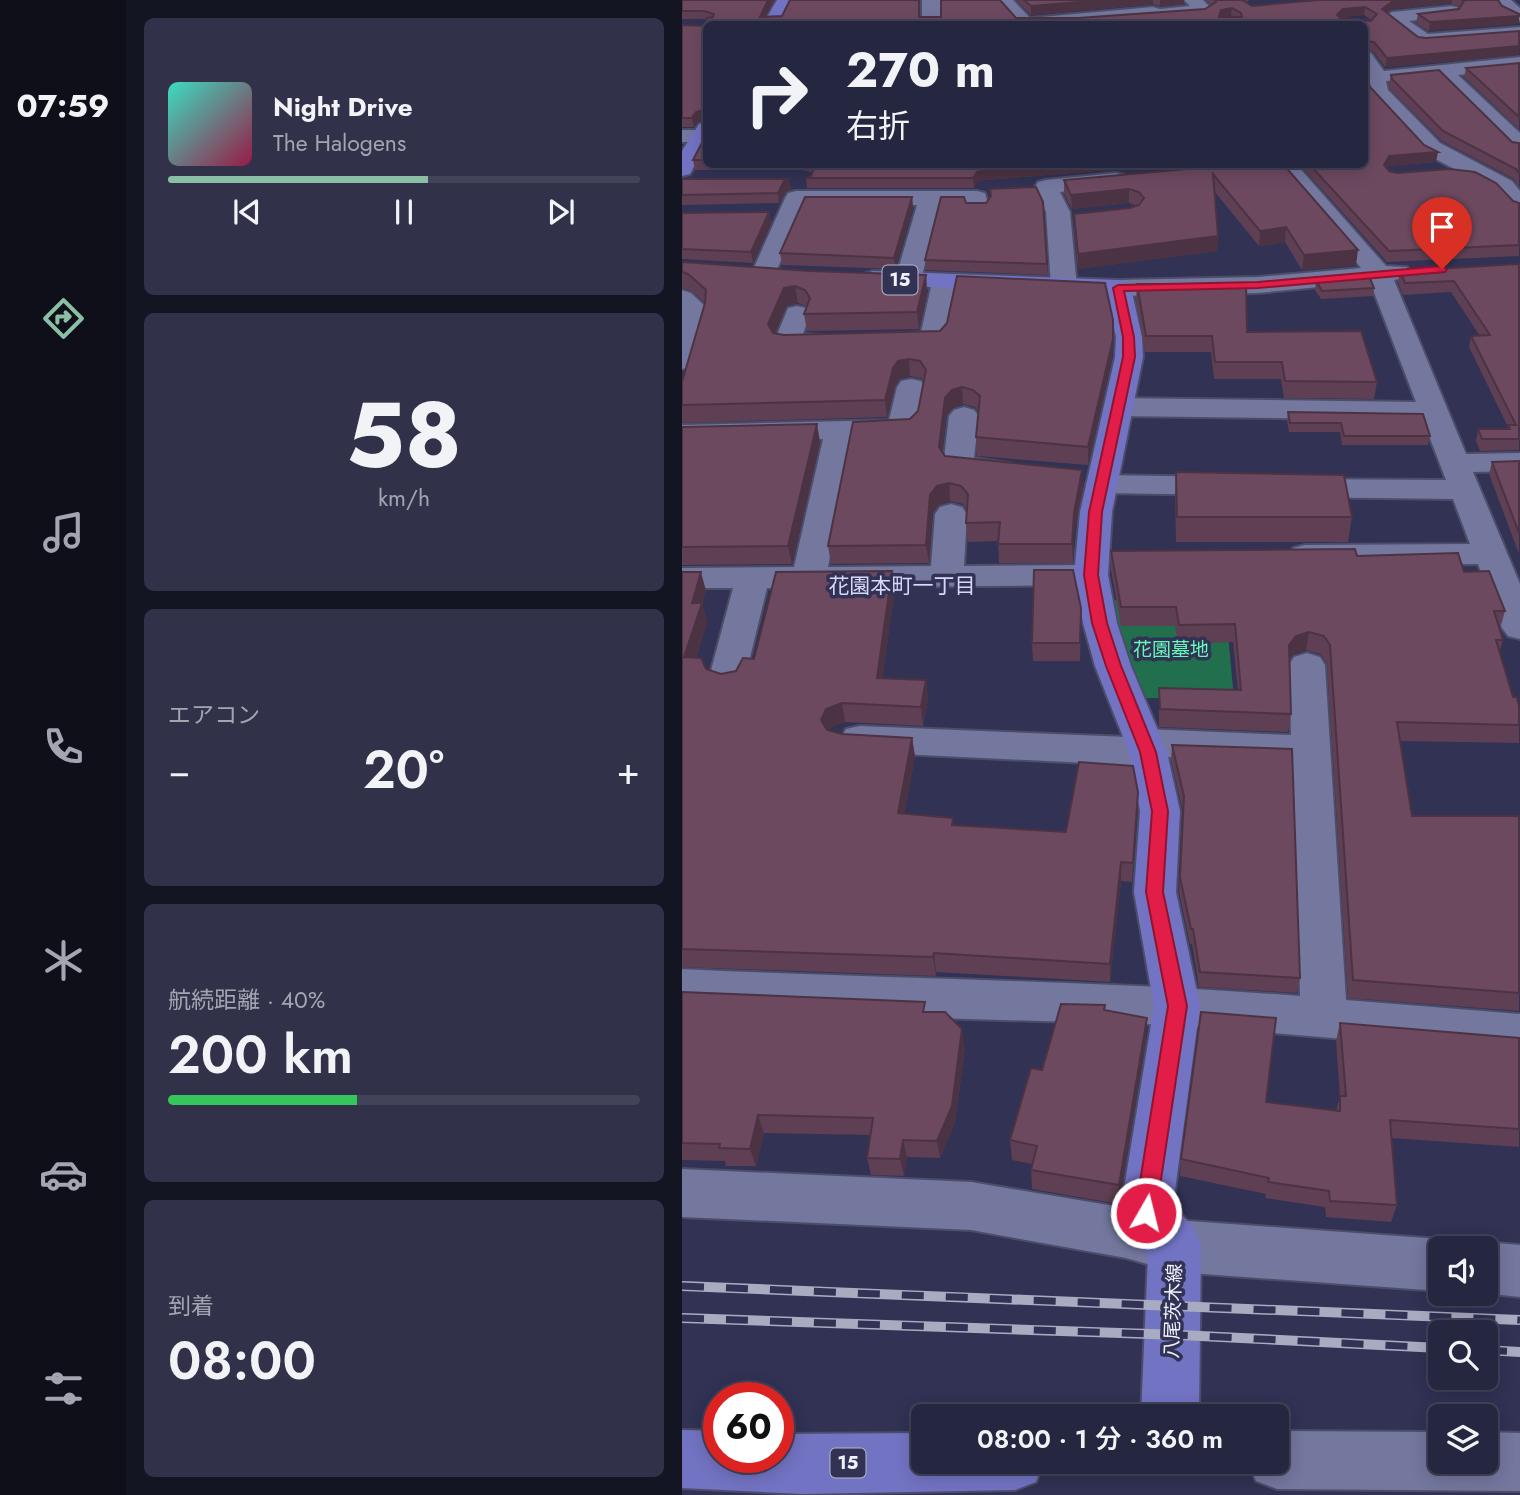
<!DOCTYPE html>
<html lang="ja">
<head>
<meta charset="utf-8">
<style>
	body { margin:0; font-family:Jost,"Noto Sans JP",sans-serif; background:#31324a; color:#f1f3f6; height:100vh; display:flex; flex-direction:column; font-size:26px; white-space:nowrap }
	* { box-sizing:border-box; margin:0 }
	p { font-size:23px; color:#a3a5b0 }
	.icon { flex:none; width:38px; height:38px; fill:none; stroke:currentColor; stroke-width:2; stroke-linecap:round; stroke-linejoin:round }
	.map { position:relative; flex:1; overflow:hidden }
	.details { display:flex; flex-direction:column; gap:18px; padding:18px; background:#141523; width:556px }
	.details>* { flex:none }
	.guide { position:absolute; left:21px; top:21px; width:665px; height:147px; border-radius:10px; box-shadow:0 4px 18px #0003,0 0 0 2px #424359; background:#25263f; color:#f1f3f6; overflow:hidden }
	.controls { position:absolute; left:746px; top:1236px; display:grid; gap:14px }
	.controls a { display:grid; place-items:center; width:70px; height:70px; border-radius:10px; background:#25263f; box-shadow:0 4px 18px #0003,0 0 0 2px #424359; font-size:35px }
	.speed { position:absolute; left:21px; top:1382px; display:flex; gap:14px; font-size:35px; font-weight:700; text-align:center }
	.speed>* { display:grid; place-content:center; width:91px; height:91px; border-radius:50%; background:#25263f; box-shadow:0 4px 18px #0003,0 0 0 2px #424359; line-height:1 }
	.speed .limit { border:10px solid #d22; background:#fff; color:#111 }
	.pin { position:absolute; display:grid; place-items:center; width:60px; height:60px; color:#fff; margin:-72px -30px; border-radius:50% 50% 50% 0; rotate:-45deg; box-shadow:0 0 7px #0007 }
	.pin .icon { rotate:45deg }
	.me { position:absolute; width:77px; margin:-38px; rotate:8deg; stroke-linejoin:round; filter:drop-shadow(0 0 5px #0008) }
	.turn { display:flex; align-items:center; gap:24px; height:147px; padding:0 28px; font-size:32px }
	.turn .icon { width:91px; height:91px; stroke-width:2.5 }
	.turn b { display:block; font-size:49px; line-height:60px }
	.big { font-size:52px; font-weight:600; line-height:1.1 }
	.details .widget { flex:1; display:flex; flex-direction:column; justify-content:center; gap:10px; min-width:0; padding:0 24px; border-radius:10px; background:#31324a }
	.details .dial { align-items:center; gap:0 }
	.dial b { font-size:91px; line-height:1 }
	.song { display:flex; align-items:center; gap:21px }
	.cover { width:84px; height:84px; border-radius:10px; background:linear-gradient(135deg,hsl(170 70% 55%),hsl(340 70% 35%)) }
	.played { height:7px; border-radius:4px; background:linear-gradient(90deg,#8abfa5 55%,#424359 55%) }
	.keys { display:flex; justify-content:space-around; direction:ltr }
	.heat { display:flex; justify-content:space-between; align-items:center; font-size:38px; direction:ltr }
	.charge { height:10px; border-radius:5px; background:linear-gradient(90deg,#34c759 40%,#424359 0) }
	.trip { position:absolute; left:229px; top:1404px; width:378px; height:70px; border-radius:10px; background:#25263f; box-shadow:0 4px 18px #0003,0 0 0 2px #424359; font-weight:600; line-height:70px; text-align:center }
	main { display:flex; flex:1; min-height:0 }
	.dock { display:flex; flex-direction:column; width:126px; justify-content:space-around; align-items:center; background:#0f0f19; color:#a3a5b0 }
	.dock .icon { width:49px; height:49px }
	.dock .active { color:#8abfa5 }
	.dock b { font-size:32px; color:#f1f3f6 }
	.map>svg:first-child { display:block }
</style>
</head>
<body>
<main>
<nav class="dock">
<b>07:59</b>
<svg class="icon active" aria-label="directions" viewBox="0 0 24 24"><path d="M12 3l9 9-9 9-9-9zM9 14v-3h6M13 9l2 2-2 2"/></svg>
<svg class="icon" aria-label="music" viewBox="0 0 24 24"><path d="M9 18V5l10-2v13"/><circle cx="6" cy="18" r="3"/><circle cx="16" cy="16" r="3"/></svg>
<svg class="icon" aria-label="phone" viewBox="0 0 24 24"><path d="M5 4h4l2 5-3 2q2 4 5 5l2-3 5 2v4C11 20 4 13 5 4z"/></svg>
<svg class="icon" aria-label="climate" viewBox="0 0 24 24"><path d="M12 3v18M4 7l16 10M4 17L20 7"/></svg>
<svg class="icon" aria-label="car" viewBox="0 0 24 24"><path d="M5 17H2v-5l4-1 3-4h7l3 4 3 1v5h-3M9 17h6M6 11h13"/><circle cx="7" cy="17" r="2"/><circle cx="17" cy="17" r="2"/></svg>
<svg class="icon" aria-label="filters" viewBox="0 0 24 24"><path d="M4 7h16M4 17h16"/><circle cx="9" cy="7" r="2"/><circle cx="15" cy="17" r="2"/></svg>
</nav>
<section class="details">
<div class="widget">
<div class="song"><i class="cover"></i><div><b>Night Drive</b><p>The Halogens</p></div></div>
<div class="played"></div>
<div class="keys"><svg class="icon" aria-label="previous" viewBox="0 0 24 24"><path d="M18 5L8 12l10 7zM5 5v14"/></svg><svg class="icon" aria-label="pause" viewBox="0 0 24 24"><path d="M8 5v14M16 5v14"/></svg><svg class="icon" aria-label="next" viewBox="0 0 24 24"><path d="M6 5l10 7-10 7zM19 5v14"/></svg></div>
</div>
<div class="widget dial"><b>58</b><p>km/h</p></div>
<div class="widget"><p>エアコン</p>
<div class="heat"><a>−</a><b class="big">20°</b><a>+</a></div>
</div>
<div class="widget"><p>航続距離 · 40%</p><b class="big">200 km</b><div class="charge"></div></div>
<div class="widget"><p>到着</p><b class="big">08:00</b></div>
</section>
<div class="map">
<svg width="838" height="1495" viewBox="0 0 838 1495">
	<rect width="100%" height="100%" fill="#313254"/>
	<polygon fill="#226f4d" points="425,600 543,602 552,699 458,698"/>
	<g fill="none" stroke-linecap="round" stroke-linejoin="round">
		<g stroke="#4c4d68" stroke-width="4">
			<g id="minor">
				<rect x="240" y="0" width="18" height="24"/>
				<polygon points="313,0 331,0 348,18 471,7 478,9 508,6 502,0 521,0 531,10 522,15 473,20 466,18 396,24 334,24"/>
				<polygon points="811,0 829,0 838,8 838,21 819,12"/>
				<polygon points="769,6 775,7 778,11 775,15 727,21 746,34 838,27 838,37 742,45 736,44 701,17 710,12"/>
				<polygon points="682,52 689,53 702,71 838,57 838,69 776,75 838,133 838,151 830,150 756,77 704,81 706,90 758,143 830,181 838,191 838,213 830,211 814,191 742,153 686,91"/>
				<rect x="0" y="130" width="24" height="12"/>
				<polygon points="591,164 614,164 704,266 725,267 728,272 725,277 712,280 784,454 838,453 838,471 791,472 838,584 838,639 826,636 820,628 796,564 623,565 611,562 607,555 611,548 623,545 788,544 771,499 613,497 602,495 597,488 602,481 613,479 764,480 741,420 436,416 426,413 422,407 426,401 436,398 734,402 688,282 576,293 436,296 427,293 423,288 427,283 436,280 576,277 679,268"/>
				<polygon points="434,173 442,175 445,180 442,185 378,192 388,212 395,287 391,292 382,295 373,292 369,287 364,212 353,187 356,182 364,180"/>
				<polygon points="114,191 295,191 303,193 307,207 303,212 287,212 284,205 258,205 239,280 235,285 226,288 217,285 213,280 235,205 123,205 94,272 91,277 82,279 73,277 70,272 103,198 106,193"/>
				<polygon points="263,274 272,277 276,282 264,340 260,346 208,349 199,347 195,341 199,335 239,332 250,282 254,277"/>
				<polygon points="0,290 9,293 26,309 14,361 10,367 0,369"/>
				<polygon points="115,306 124,308 128,314 121,334 158,336 161,342 158,348 148,350 95,348 92,342 106,308"/>
				<polygon points="229,379 239,381 243,387 235,428 230,434 171,438 146,567 249,566 253,514 258,507 269,504 280,507 285,514 282,566 404,565 416,568 421,575 416,582 404,585 85,588 63,678 58,687 45,690 32,687 27,678 51,588 0,588 0,568 112,567 141,439 0,443 0,425 207,420 215,387 219,381"/>
				<polygon points="282,407 292,410 297,416 292,458 332,464 336,470 332,476 321,479 265,472 261,466 267,416 272,410"/>
				<polygon points="419,475 546,477 557,479 562,486 557,493 546,495 419,493 408,491 404,484 408,477"/>
				<path d="M625,653L638,657L643,665L664,1000L838,1014V1054L495,1025L184,1016L0,1007V969C206,979 413,980 618,996L610,762L482,757L480,762L466,766L178,752L164,749L159,739L164,729L178,726L447,737L449,733L463,729L609,735L607,665L612,657Z"/>
				<polygon points="0,1169 289,1182 444,1208 493,1220 758,1239 777,1248 758,1248 758,1291 493,1272 444,1258 289,1230 0,1217"/>
				<polygon points="803,1242 838,1245 838,1297 801,1293 803,1293 803,1248 788,1248"/>
				<polygon points="595,1431 758,1432 758,1461 803,1461 803,1432 838,1433 838,1491 595,1489 574,1481 566,1461 595,1461"/>
			</g>
		</g>
		<g stroke="#4c4d68" stroke-width="4">
			<g id="major">
				<polygon points="95,0 113,0 99,24 81,24"/>
				<polygon points="24,122 24,145 8,174 0,176 0,151 17,124"/>
				<polygon points="191,271 436,280 445,283 449,288 460,337 461,357 430,512 426,575 435,623 449,666 485,752 498,811 494,892 518,1006 491,1205 512,1228 519,1246 517,1416 459,1416 466,1255 446,1230 438,1213 472,1006 452,892 458,811 447,752 413,666 401,623 392,575 398,512 433,357 434,337 425,295 182,284 178,279 182,274"/>
				<polygon points="0,1430 37,1431 37,1458 96,1458 96,1434 242,1433 242,1461 362,1461 354,1482 333,1490 120,1494 0,1488"/>
			</g>
		</g>
		<use href="#minor" fill="#74779e" fill-rule="evenodd"/>
		<use href="#major" fill="#7373c4" fill-rule="evenodd"/>
		<g stroke="#a9abc0" stroke-width="10">
			<g id="rail">
				<polyline points="0,1286 838,1320"/>
				<polyline points="0,1318 498,1335 758,1348"/>
				<polyline points="803,1350 838,1352"/>
			</g>
		</g>
		<use href="#rail" stroke="#313254" stroke-width="7" stroke-dasharray="22" stroke-linecap="butt"/>
	</g>
	<g fill="#5e3f53" fill-rule="evenodd">
		<path d="M0,0H92L84,17L100,16L238,0V17L334,18H396L523,9L529,5L524,0H567L564,3L570,6L636,0H816L747,31L734,23L736,14L777,8L769,3L710,9L705,13L736,37L744,38L837,31V55L703,67L691,51L682,50V24L24,120L23,119L16,121L12,127H0V25L22,26L24,19H0ZM682,15L689,20L660,17Z"/>
		<polygon points="334,0 502,0 502,4 478,6 471,4 349,15"/>
		<polygon points="837,63 837,129 782,77 784,68"/>
		<polygon points="709,75 830,142 837,143 837,187 832,179 760,141 708,89 707,84"/>
		<polygon points="688,87 754,162 706,166 705,168 707,171 837,203 837,256 705,262 617,164 682,164"/>
		<polygon points="24,135 24,164 428,164 428,170 304,180 295,182 292,188 125,188 124,178 129,176 130,174 129,172 121,170 13,170 11,160"/>
		<polygon points="455,164 494,164 459,167"/>
		<polygon points="562,164 674,265 620,270 603,242 577,246 532,191 536,236 535,251 396,269 392,228 392,214 448,208 455,206 447,203 390,209 382,194 382,180"/>
		<polygon points="0,179 107,179 109,190 104,192 97,203 0,205"/>
		<polygon points="308,189 361,202 366,275 244,270 243,260 304,203 308,198"/>
		<polygon points="230,197 231,208 213,269 100,265 98,253"/>
		<polygon points="87,212 89,223 71,263 0,259 0,213"/>
		<polygon points="0,262 128,271 244,275 245,292 237,329 125,331 122,314 125,306 116,303 105,305 93,334 102,335 258,331 431,320 430,357 406,465 295,456 294,437 296,411 293,407 281,404 271,407 264,416 260,452 263,456 401,488 392,532 391,563 317,563 316,541 286,542 284,523 285,510 281,504 268,501 257,504 250,514 247,563 149,564 146,546 228,419 236,411 241,381 240,378 228,376 218,378 213,386 205,417 0,423 0,382 23,303 10,291 0,288"/>
		<polygon points="837,264 837,450 798,451 794,441 796,429 825,429 826,427 787,347 789,336 798,336 769,292 721,295 716,282 718,271"/>
		<polygon points="634,281 692,288 691,296 639,299 633,290"/>
		<polygon points="455,284 565,332 695,382 692,399 602,398 599,379 532,379 529,352 463,352 454,300"/>
		<polygon points="606,412 748,436 746,445 660,445 658,432 607,432 605,421"/>
		<polygon points="0,427 138,442 110,564 0,565"/>
		<polygon points="837,461 837,554 807,474 810,462"/>
		<polygon points="494,472 670,517 666,542 494,542 493,497"/>
		<polygon points="429,551 675,556 782,572 823,611 818,629 821,640 817,653 831,697 837,707 837,743 718,741 730,816 837,816 837,1011 666,998 645,664 639,654 624,650 611,654 608,660 609,714 606,732 477,727 477,688 556,690 551,642 496,644 493,626 439,626 429,570"/>
		<polygon points="210,571 213,589 200,678 244,680 246,699 241,726 163,722 148,728 146,731 160,734 230,738 233,757 222,814 272,825 384,832 455,811 450,882 439,881 428,982 254,972 254,976 0,967 0,572 24,591 20,603 25,622 14,658 24,669 39,674 54,671"/>
		<polygon points="399,626 398,661 351,661 350,643"/>
		<polygon points="490,745 618,978 615,993 517,987 510,944 508,944 497,892 501,811 489,760"/>
		<polygon points="0,992 245,1012 283,1048 273,1123 258,1158 225,1157 222,1176 189,1175 185,1158 188,1135 82,1133 74,1166 44,1166 43,1161 0,1160"/>
		<polygon points="423,1005 423,1011 464,1038 437,1204 350,1189 349,1170 350,1164 330,1160 328,1140 360,1070"/>
		<polygon points="658,1023 837,1038 837,1147 709,1138 715,1205 709,1222 644,1217 643,1207 583,1198 584,1194 498,1176 499,1159 584,1102 654,1111 658,1096 654,1041"/>
	</g>
	<g fill="#4c3343">
		<polygon points="86,0 92,0 80,24 78,17"/>
		<polygon points="422,0 471,0 471,4 349,15 349,6"/>
		<polygon points="478,0 502,0 502,4 478,6"/>
		<polygon points="718,0 770,0 769,3 710,9 698,18 700,9 711,1"/>
		<polygon points="683,7 682,15 660,17 654,24 655,15 661,9"/>
		<polygon points="550,8 549,17 537,17 539,10"/>
		<polygon points="837,16 837,24 747,31 748,22"/>
		<polygon points="837,46 837,55 703,67 705,58"/>
		<polygon points="21,110 23,119 16,121 12,127 10,118 14,112"/>
		<polygon points="756,152 754,162 706,166 701,175 702,165 707,156"/>
		<polygon points="370,164 428,164 428,170 304,180 295,182 292,188 291,178 295,172 303,170"/>
		<polygon points="107,179 109,190 104,192 97,203 96,193 102,181"/>
		<polygon points="447,189 447,203 390,209 389,195"/>
		<polygon points="230,197 231,208 213,269 212,258"/>
		<polygon points="87,212 89,223 71,263 69,252"/>
		<polygon points="604,227 603,242 577,246 578,231"/>
		<polygon points="536,236 535,251 396,269 396,254"/>
		<polygon points="676,250 674,265 620,270 622,255"/>
		<polygon points="244,275 245,292 237,329 235,312"/>
		<polygon points="113,286 116,303 105,305 90,341 86,324 102,288"/>
		<polygon points="431,320 430,357 406,465 406,447"/>
		<polygon points="227,359 228,376 218,378 213,386 205,417 203,400 211,368 216,361"/>
		<polygon points="280,387 281,404 271,407 264,416 258,466 257,447 263,398 270,390"/>
		<polygon points="135,424 138,442 110,564 106,546"/>
		<polygon points="400,470 401,488 392,532 391,563 390,544 392,513"/>
		<polygon points="267,483 268,501 257,504 250,514 247,563 244,545 248,495 255,486"/>
		<polygon points="210,571 213,589 198,697 195,678"/>
		<polygon points="19,572 24,591 20,603 25,622 8,677 2,657 10,603"/>
		<polygon points="627,632 624,650 611,654 605,664 607,645 614,636"/>
		<polygon points="244,680 246,699 241,726 239,707"/>
		<polygon points="160,703 163,722 148,728 143,739 139,720 144,709"/>
		<polygon points="230,738 233,757 219,832 216,813"/>
		<polygon points="439,862 439,881 428,982 428,964"/>
		<polygon points="252,953 254,972 254,976 251,957"/>
		<polygon points="465,1018 464,1038 437,1204 437,1185"/>
		<polygon points="280,1029 283,1048 273,1123 258,1158 255,1141"/>
		<polygon points="76,1115 82,1133 74,1166 68,1149"/>
		<polygon points="221,1140 225,1157 222,1176 218,1159"/>
	</g>
	<g fill="#6d4960" stroke="#4c3343" stroke-width="2" fill-rule="evenodd">
		<path d="M0,0H86L78,17L100,16L108,0H237V17H259V0H318L334,18H396L523,9L534,2L533,0H560L570,6L636,0H718L711,1L700,9L736,37L744,38L837,31V46L705,58L692,42L682,41V24H24V112L21,110L14,112L10,118H0V25L22,26L25,18L31,17L32,14L22,11H0ZM683,7L695,14L689,21L658,18L655,15L661,9ZM550,8L559,13L560,17H537L539,10Z"/>
		<polygon points="342,0 422,0 349,6"/>
		<polygon points="780,0 816,0 820,6 837,14 837,16 748,22 736,14 777,9 782,1"/>
		<polygon points="837,63 837,117 784,68"/>
		<polygon points="682,67 688,87 742,145 756,152 707,156 702,165 707,171 715,173 768,169 793,172 814,183 831,201 837,203 837,245 707,251 627,164 682,164"/>
		<polygon points="757,70 830,142 837,143 837,173 834,169 761,131 710,79 709,75"/>
		<polygon points="24,135 24,160 11,160"/>
		<polygon points="129,164 370,164 303,170 295,172 291,178 124,178 129,176 132,168"/>
		<polygon points="562,164 601,164 676,250 622,255 604,227 578,231 531,174 536,236 396,254 392,214 448,208 457,205 462,198 457,192 447,189 389,195 382,180"/>
		<polygon points="0,179 107,179 102,181 96,193 0,195"/>
		<polygon points="354,187 361,202 365,264 243,260 259,197 282,197 284,203 304,203 309,196 308,189"/>
		<polygon points="123,197 230,197 212,258 98,253"/>
		<polygon points="87,212 69,252 0,249 0,213"/>
		<polygon points="0,262 128,271 244,275 235,312 122,314 128,298 123,290 113,286 102,288 86,324 91,333 102,335 258,331 265,323 275,276 423,283 431,320 431,339 406,447 294,437 298,396 291,390 280,387 270,390 263,398 257,447 263,456 400,470 392,513 390,544 316,544 318,522 284,523 286,494 279,486 267,483 255,486 248,495 244,545 146,546 171,422 228,419 236,411 244,370 238,361 227,359 216,361 211,368 203,400 0,405 0,382 23,303 24,290 6,274 0,272"/>
		<polygon points="837,264 837,439 800,439 796,429 828,429 826,425 834,425 789,336 808,335 772,281 723,283 718,271"/>
		<polygon points="687,276 692,288 640,291 634,281"/>
		<polygon points="455,284 564,284 565,332 679,331 695,382 603,381 600,362 533,362 530,336 464,336"/>
		<polygon points="606,412 741,414 748,436 662,436 659,423 608,423"/>
		<polygon points="135,424 106,546 0,547 0,427"/>
		<polygon points="837,461 837,533 810,462"/>
		<polygon points="494,472 662,475 670,517 495,517"/>
		<polygon points="673,549 675,556 776,553 782,572 807,571 823,611 812,611 821,640 814,640 831,697 835,697 837,707 837,725 715,722 730,816 837,816 837,993 671,980 648,645 642,636 627,632 614,636 607,645 609,714 478,709 477,688 559,690 553,624 497,625 494,607 439,607 429,551"/>
		<polygon points="352,570 391,570 399,608 398,643 350,643"/>
		<polygon points="210,571 195,678 244,680 239,707 160,703 144,709 139,720 145,730 160,734 230,738 216,813 271,818 270,825 384,832 397,762 451,766 456,792 451,863 439,862 428,964 252,953 251,957 0,949 0,572 19,572 10,603 20,603 2,657 19,658 24,669 39,674 54,671 61,658 72,659 94,572"/>
		<polygon points="490,745 610,749 618,978 518,972 511,929 509,929 498,877 502,796"/>
		<polygon points="0,992 243,1002 241,1012 263,1012 280,1029 270,1106 255,1141 221,1140 218,1159 185,1158 191,1118 76,1115 68,1149 37,1148 38,1144 0,1143"/>
		<polygon points="379,1004 423,1005 422,1010 465,1018 437,1185 349,1170 355,1146 328,1140 349,1068 360,1070"/>
		<polygon points="519,1012 594,1018 584,1102 658,1111 658,1096 664,1096 658,1023 837,1038 837,1129 708,1120 715,1205 648,1201 647,1191 586,1182 587,1178 499,1159"/>
	</g>
	<polygon fill="#e11d48" stroke="#92132f" stroke-width="2" points="760,266 765,269 763,272 576,288 442,291 452,337 453,357 420,512 416,575 425,623 439,666 474,752 482,792 486,811 481,892 505,1006 474,1213 471,1220 464,1223 456,1220 453,1213 486,1006 464,892 470,811 466,792 458,752 424,666 410,623 402,575 407,512 441,357 441,337 431,288 436,285 576,282"/>
	<g text-anchor="middle" dominant-baseline="central" stroke-width="7" stroke-linejoin="round" paint-order="stroke">
		<g fill="#313254" stroke="#b6b8cb" stroke-width="2">
			<rect x="200.5" y="265.5" width="35" height="29" rx="5"/>
			<rect x="148.5" y="1448.5" width="35" height="29" rx="5"/>
		</g>
		<g font-size="18" font-weight="bold" fill="#eff1fe">
			<text x="218" y="280">15</text>
			<text x="166" y="1463">15</text>
		</g>
		<g font-size="19" fill="#64f9b6" stroke="#313254">
			<text x="489" y="649">花園墓地</text>
		</g>
		<g font-size="19" fill="#eff1fe" stroke="#313254">
			<text transform="translate(491 1311) rotate(-88)">八尾茨木線</text>
		</g>
		<g font-size="21" fill="#d4d8fa" stroke="#313254">
			<text x="220" y="586">花園本町一丁目</text>
		</g>
	</g>
</svg>
<div class="controls">
<a><svg class="icon" aria-label="sound" viewBox="0 0 24 24"><path d="M4 9h4l5-4v14l-5-4H4zM17 9q2 3 0 6"/></svg></a>
<a><svg class="icon" aria-label="search" viewBox="0 0 24 24"><circle cx="10" cy="10" r="6"/><path d="M15 15l6 6"/></svg></a>
<a><svg class="icon" aria-label="layers" viewBox="0 0 24 24"><path d="M12 4l9 5-9 5-9-5zM3 14l9 5 9-5"/></svg></a>
</div>
<div class="speed"><div class="limit">60</div></div>
<div class="pin" style="left:760px;top:269px;background:#d93025"><svg class="icon" aria-label="arrive" viewBox="0 0 24 24"><path d="M6 21V4h12l-3 4 3 4H6"/></svg></div>
<svg class="me" style="left:464px;top:1213px" viewBox="-20 -20 40 40"><circle r="17" fill="#e11d48" stroke="#fff" stroke-width="3"/><path d="M0-11L8 9 0 5-8 9z" fill="#fff"/></svg>
<div class="trip">08:00 · 1 分 · 360 m</div>
<div class="guide">
<div class="turn"><svg class="icon" aria-label="right" viewBox="0 0 24 24"><path d="M7 20v-9h11M14 6l5 5-5 5"/></svg><div><b>270 m</b>右折</div></div>
</div>
</div>
</main>
</body>
</html>
